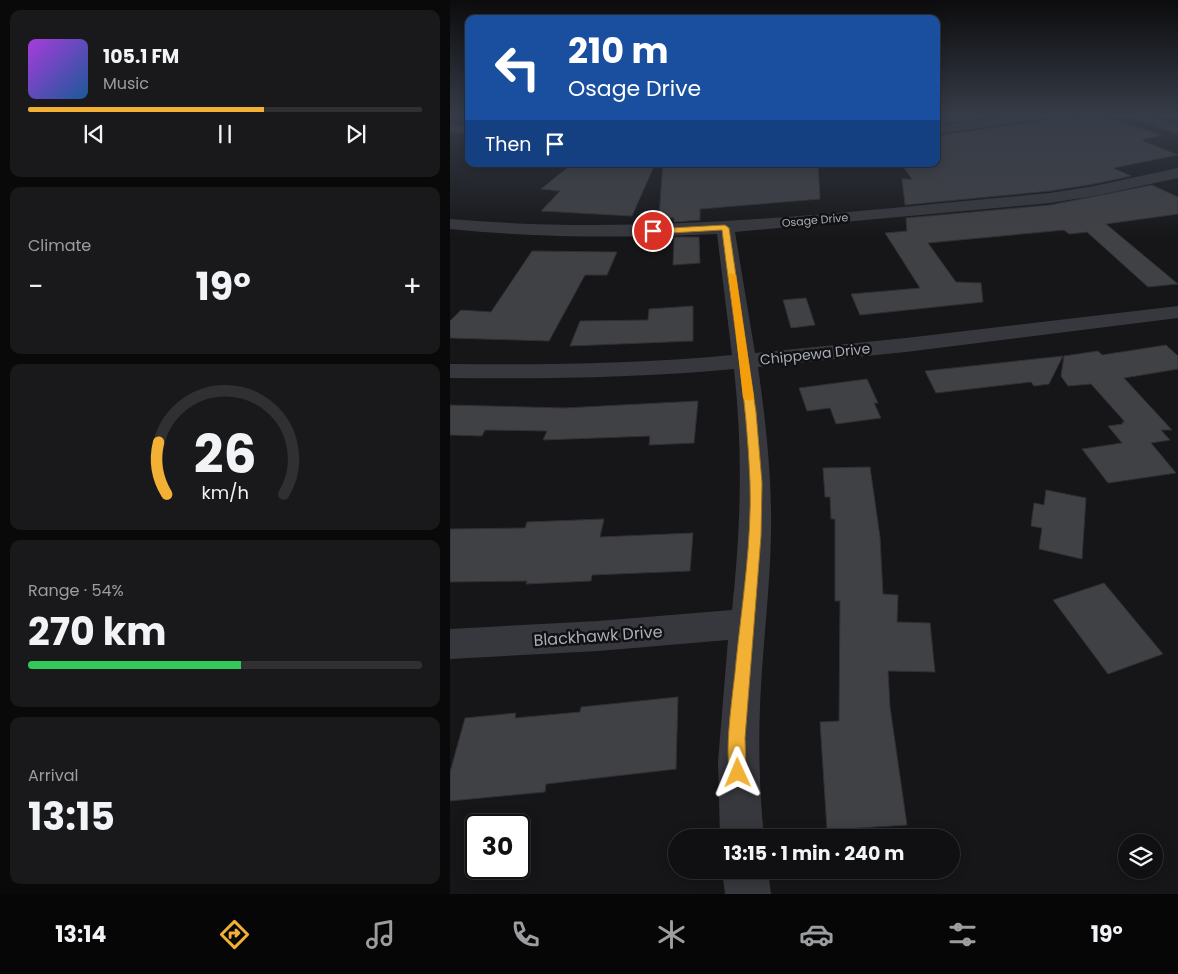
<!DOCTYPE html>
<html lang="en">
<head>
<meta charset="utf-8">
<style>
	body { margin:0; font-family:Poppins,sans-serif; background:#19191b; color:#f1f3f6; height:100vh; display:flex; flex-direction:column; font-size:19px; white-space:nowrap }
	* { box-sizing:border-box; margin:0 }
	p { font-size:16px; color:#9c9d9f }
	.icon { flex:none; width:28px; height:28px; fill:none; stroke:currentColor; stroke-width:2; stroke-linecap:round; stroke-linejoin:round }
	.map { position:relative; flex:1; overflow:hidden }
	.details { display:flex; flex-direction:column; gap:10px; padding:10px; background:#09090a; width:450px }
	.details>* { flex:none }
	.banner { position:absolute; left:15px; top:15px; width:475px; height:152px; border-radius:10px; box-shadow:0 2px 12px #0003,0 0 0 1px #303032; background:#1a4fa0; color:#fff; overflow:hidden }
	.controls { position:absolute; left:668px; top:834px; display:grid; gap:10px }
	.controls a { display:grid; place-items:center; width:45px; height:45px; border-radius:50%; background:#101012; box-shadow:0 2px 12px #0003,0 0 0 1px #303032; font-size:25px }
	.speed { position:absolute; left:15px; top:814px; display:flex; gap:10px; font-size:25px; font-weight:700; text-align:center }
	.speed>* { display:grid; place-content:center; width:65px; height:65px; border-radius:50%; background:#101012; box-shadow:0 2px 12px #0003,0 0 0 1px #303032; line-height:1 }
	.speed .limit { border:2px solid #111; border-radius:8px; background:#fff; color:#111 }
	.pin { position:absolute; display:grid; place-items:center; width:42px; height:42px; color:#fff; margin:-21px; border:2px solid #fff; border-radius:50%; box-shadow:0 1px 5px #0007 }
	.me { position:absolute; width:55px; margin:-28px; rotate:359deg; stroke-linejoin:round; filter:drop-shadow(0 0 4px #0008) }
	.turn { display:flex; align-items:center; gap:18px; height:105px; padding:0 20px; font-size:22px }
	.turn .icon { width:65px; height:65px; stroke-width:2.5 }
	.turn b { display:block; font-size:35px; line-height:42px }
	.then { display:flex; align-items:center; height:48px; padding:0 20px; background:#0003; gap:10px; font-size:19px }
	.big { font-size:38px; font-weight:700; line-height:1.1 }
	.details .card { flex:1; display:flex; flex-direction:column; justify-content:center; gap:8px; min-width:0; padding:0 18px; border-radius:10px; background:#19191b }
	.details .dial { align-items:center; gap:0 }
	.dial svg { height:130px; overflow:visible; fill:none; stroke:#303032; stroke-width:7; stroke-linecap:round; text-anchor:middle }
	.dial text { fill:#f1f3f6; stroke:none }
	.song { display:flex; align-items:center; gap:15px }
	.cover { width:60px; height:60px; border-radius:8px; background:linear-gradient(135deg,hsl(280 70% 55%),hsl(210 70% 35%)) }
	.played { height:5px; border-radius:2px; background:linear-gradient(90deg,#f2b134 60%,#303032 60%) }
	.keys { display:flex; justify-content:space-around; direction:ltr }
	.heat { display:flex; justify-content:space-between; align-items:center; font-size:28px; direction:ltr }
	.charge { height:8px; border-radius:4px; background:linear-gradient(90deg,#34c759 54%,#303032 0) }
	.trip { position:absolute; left:218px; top:829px; width:292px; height:50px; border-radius:25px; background:#101012; box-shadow:0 2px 12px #0003,0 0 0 1px #303032; font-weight:700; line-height:50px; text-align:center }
	.tab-bar { display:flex; height:80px; justify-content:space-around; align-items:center; background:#060607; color:#9c9d9f }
	.tab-bar .icon { width:35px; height:35px }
	.tab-bar .selected { color:#f2b134 }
	.tab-bar b { font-size:22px; color:#f1f3f6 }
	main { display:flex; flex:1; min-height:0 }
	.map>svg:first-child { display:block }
</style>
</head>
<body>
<main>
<section class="details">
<div class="card">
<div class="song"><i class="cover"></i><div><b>105.1 FM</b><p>Music</p></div></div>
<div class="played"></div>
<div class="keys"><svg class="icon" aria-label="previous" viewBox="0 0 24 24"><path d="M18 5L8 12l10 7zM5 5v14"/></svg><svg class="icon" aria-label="pause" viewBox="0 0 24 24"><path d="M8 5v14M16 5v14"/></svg><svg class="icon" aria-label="next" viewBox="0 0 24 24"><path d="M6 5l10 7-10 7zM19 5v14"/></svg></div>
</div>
<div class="card"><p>Climate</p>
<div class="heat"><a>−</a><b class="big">19°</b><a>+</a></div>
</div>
<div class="card dial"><svg viewBox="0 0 100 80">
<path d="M14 69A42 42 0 1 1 86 69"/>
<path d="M14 69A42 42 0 0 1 9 37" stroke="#f2b134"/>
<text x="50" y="56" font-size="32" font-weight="700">26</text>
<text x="50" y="72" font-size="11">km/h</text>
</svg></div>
<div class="card"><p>Range · 54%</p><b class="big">270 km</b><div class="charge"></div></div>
<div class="card"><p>Arrival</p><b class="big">13:15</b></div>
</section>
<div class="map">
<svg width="728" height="894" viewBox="0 0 728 894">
	<rect width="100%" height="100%" fill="#161618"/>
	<g fill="#404145" stroke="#303034">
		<polygon points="486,114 565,114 486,124"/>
		<polygon points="607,114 621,114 622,120 644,114 711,135 691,140 728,155 663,168 681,176 644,184 600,191 455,205 452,179 462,179 454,168 486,165 486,136 598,120"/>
		<polygon points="122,164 205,164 182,216 91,211 110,191 91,189"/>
		<polygon points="213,164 368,164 370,199 250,209 250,220 224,222 224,218 209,217"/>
		<polygon points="702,185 728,197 728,214 656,224 728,284 698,287 637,232 619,234 614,230 478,243 506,282 531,283 533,302 410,315 401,294 470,288 435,233 457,231 456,218 600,205"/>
		<polygon points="224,237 249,237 250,263 223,265"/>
		<polygon points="82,251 167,252 157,275 135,275 99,341 0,338 0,321 11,310 41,312"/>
		<polygon points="356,298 365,325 341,328 333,300"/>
		<polygon points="243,306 243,341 120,346 130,321 198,320 199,309"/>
		<polygon points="716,345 728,356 728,369 674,378 722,430 711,430 720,440 701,443 726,473 658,483 632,449 672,443 658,426 673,424 672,422 675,422 641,384 618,386 611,376 614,356 648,351 652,355"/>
		<polygon points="613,356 599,384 584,386 581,382 486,393 475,371"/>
		<polygon points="417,379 428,403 424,403 431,418 386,424 380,408 357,411 349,388"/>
		<polygon points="248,401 244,443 199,445 200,436 93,440 97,431 35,430 32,436 0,435 0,405 115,408"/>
		<polygon points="420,467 430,537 433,594 448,595 447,622 480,623 485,672 438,671 440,707 457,825 377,830 370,722 389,721 390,601 385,601 385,519 381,519 380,497 375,497 373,468"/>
		<polygon points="596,490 636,498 632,559 589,549 592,528 581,526 584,503 594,505"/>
		<polygon points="154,519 150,537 243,533 240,571 142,575 141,581 76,584 77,581 0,582 0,529 75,528 77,522"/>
		<polygon points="654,583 713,654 658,674 603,600"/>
		<polygon points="228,697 226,769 96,784 95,792 0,801 0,772 15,718 66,713 65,718 130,712 131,707"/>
	</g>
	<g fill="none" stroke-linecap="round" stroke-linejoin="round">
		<g fill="#37383d" fill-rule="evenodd">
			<polygon points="576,114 605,114 598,118 486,134 486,126"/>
			<polygon points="672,114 691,114 728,126 728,134 674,117"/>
			<polygon points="0,124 19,127 19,135 0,132"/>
			<path d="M728,168V178L644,196L600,203L285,232L305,353L456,338L728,306V318L456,352L308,367C316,423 322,478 321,534C320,585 314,635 311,686C308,737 309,787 314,838H270L268,762L278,640L148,651L0,659V629L148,621L282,610C291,528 293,451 284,369C189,378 95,379 0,378V364C94,365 188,364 282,355L267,234C178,238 89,238 0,229V219C201,237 400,211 600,193L644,186Z"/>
			<polygon points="272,870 318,870 321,894 275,894"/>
		</g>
	</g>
	<linearGradient id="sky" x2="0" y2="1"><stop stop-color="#0c0c0d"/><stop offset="0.48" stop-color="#363c48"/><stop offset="1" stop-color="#363c48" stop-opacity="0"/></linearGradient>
	<rect width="728" height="239" fill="url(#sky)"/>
	<path fill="#f2b134" stroke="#9d7322" d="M275,225L279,228L306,412L312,483L311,536L295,738L296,773L294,779L288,781L282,779C272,757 284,689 286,662C292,603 302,542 300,482C297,397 282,313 272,230L203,234L199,231L203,229Z"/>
	<polygon fill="#f59e0b" points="279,273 286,275 304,398 299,401 293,398"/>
	<g text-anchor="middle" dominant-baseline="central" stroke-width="5" stroke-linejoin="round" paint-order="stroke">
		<g font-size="11" fill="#a8adb8" stroke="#111113">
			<text transform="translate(365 220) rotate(-5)">Osage Drive</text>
		</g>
		<g font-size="14" fill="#a8adb8" stroke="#111113">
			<text transform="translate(365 354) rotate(-6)">Chippewa Drive</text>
		</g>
		<g font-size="16" fill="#a8adb8" stroke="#111113">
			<text transform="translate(148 636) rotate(-4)">Blackhawk Drive</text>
		</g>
	</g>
</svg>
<div class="controls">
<a><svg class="icon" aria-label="layers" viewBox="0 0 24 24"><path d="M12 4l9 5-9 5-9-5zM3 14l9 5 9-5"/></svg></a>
</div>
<div class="speed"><div class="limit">30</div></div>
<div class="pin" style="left:203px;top:231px;background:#d93025"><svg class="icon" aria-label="arrive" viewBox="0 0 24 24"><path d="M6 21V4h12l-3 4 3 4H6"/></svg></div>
<svg class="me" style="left:288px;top:773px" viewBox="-20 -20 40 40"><path d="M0-17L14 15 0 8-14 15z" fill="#f2b134" stroke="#fff" stroke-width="4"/></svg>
<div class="trip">13:15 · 1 min · 240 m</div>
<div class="banner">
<div class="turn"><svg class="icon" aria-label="left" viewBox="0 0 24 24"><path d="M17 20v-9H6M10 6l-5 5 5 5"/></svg><div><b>210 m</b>Osage Drive</div></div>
<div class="then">Then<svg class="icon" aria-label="arrive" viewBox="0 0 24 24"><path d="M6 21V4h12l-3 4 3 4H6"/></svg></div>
</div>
</div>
</main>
<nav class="tab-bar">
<b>13:14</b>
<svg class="icon selected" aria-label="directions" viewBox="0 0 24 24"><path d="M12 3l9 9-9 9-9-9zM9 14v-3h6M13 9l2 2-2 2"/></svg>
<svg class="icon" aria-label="music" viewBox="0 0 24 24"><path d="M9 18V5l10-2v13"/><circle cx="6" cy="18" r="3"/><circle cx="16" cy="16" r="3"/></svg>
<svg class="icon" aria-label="phone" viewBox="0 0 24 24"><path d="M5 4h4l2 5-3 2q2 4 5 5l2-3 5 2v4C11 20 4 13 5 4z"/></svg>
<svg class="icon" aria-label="climate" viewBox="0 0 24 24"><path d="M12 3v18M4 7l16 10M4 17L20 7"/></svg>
<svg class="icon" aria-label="car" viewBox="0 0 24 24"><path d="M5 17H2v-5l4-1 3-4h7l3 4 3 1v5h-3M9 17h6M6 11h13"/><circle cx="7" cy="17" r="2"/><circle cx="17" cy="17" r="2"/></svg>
<svg class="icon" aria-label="filters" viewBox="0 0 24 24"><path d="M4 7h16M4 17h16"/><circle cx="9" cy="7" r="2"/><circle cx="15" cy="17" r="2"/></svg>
<b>19°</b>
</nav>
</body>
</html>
